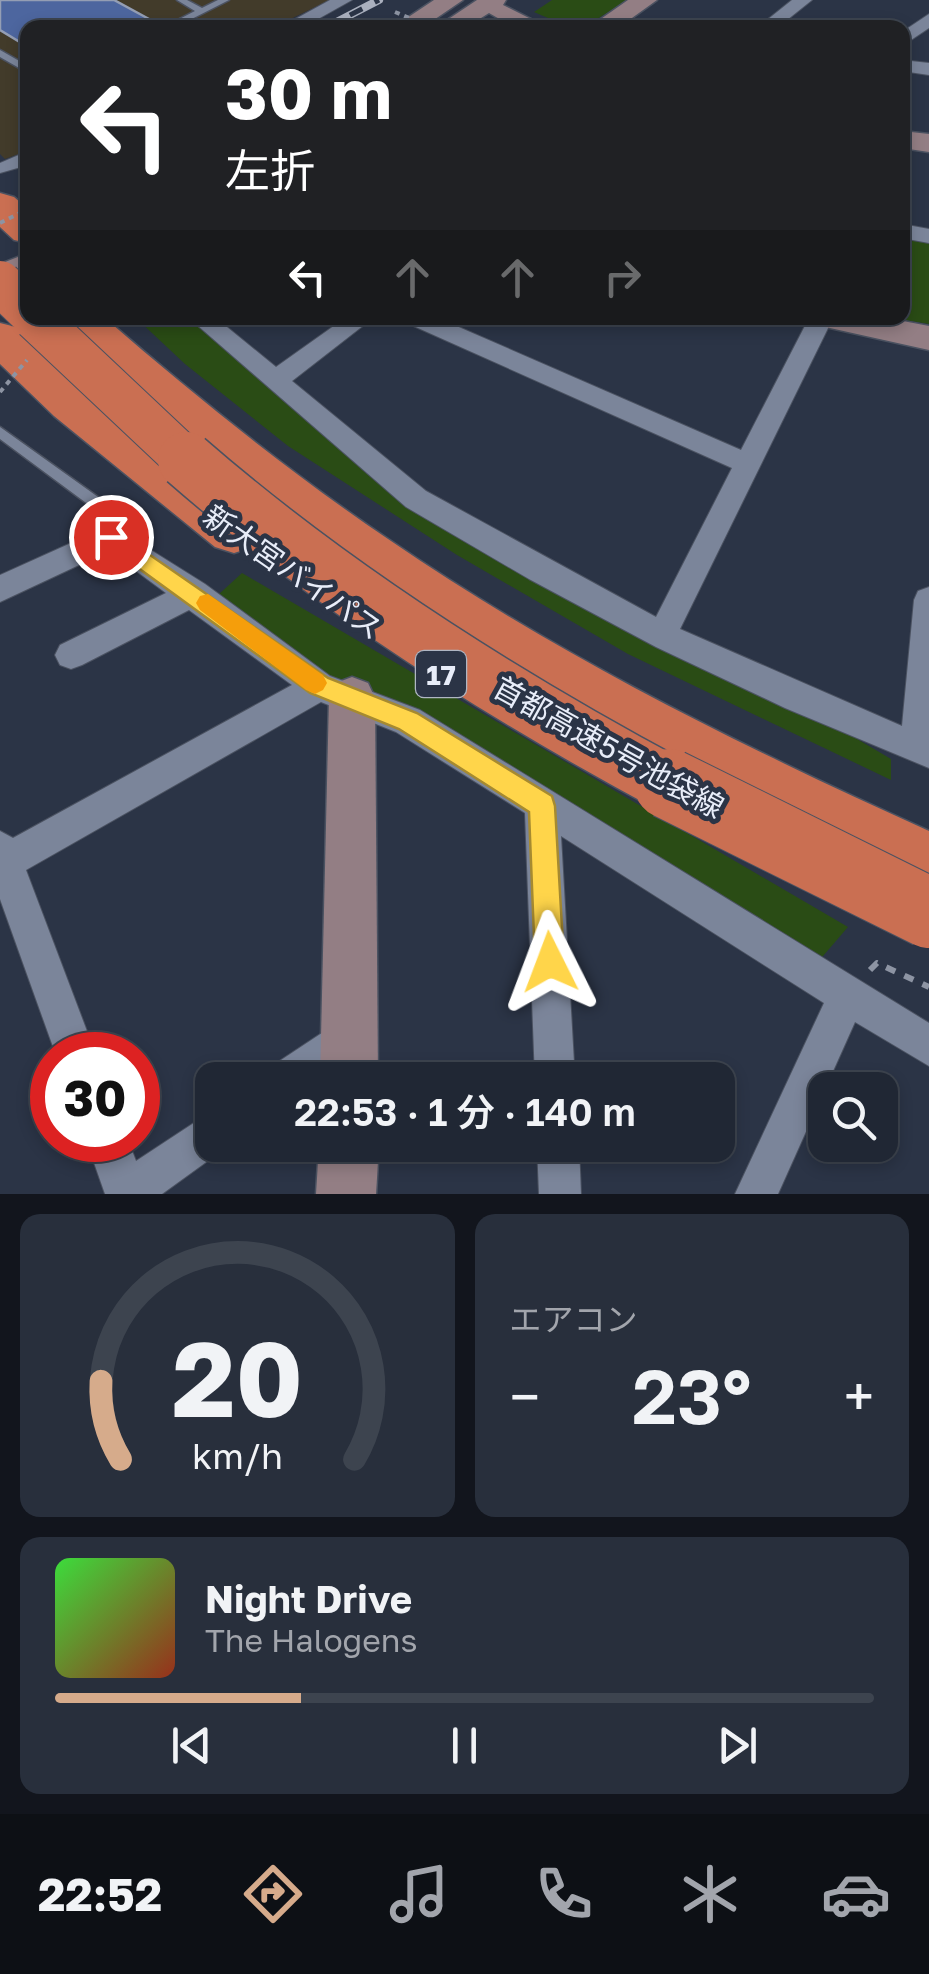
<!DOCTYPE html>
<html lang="ja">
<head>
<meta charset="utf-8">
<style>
	body { margin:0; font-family:"Golos Text","Noto Sans JP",sans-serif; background:#282f3c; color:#f1f3f6; height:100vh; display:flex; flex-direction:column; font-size:38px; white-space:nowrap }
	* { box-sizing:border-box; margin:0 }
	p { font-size:32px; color:#a2a5ac }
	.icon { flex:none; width:55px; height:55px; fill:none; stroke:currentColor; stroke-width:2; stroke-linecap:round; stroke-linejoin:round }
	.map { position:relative; height:1194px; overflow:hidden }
	.drawer { display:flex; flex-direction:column; gap:20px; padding:20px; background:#12151d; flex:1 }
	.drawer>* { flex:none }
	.guide { position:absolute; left:20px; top:20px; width:890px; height:305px; border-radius:20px; box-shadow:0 5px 15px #0003,0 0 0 2px #3d444f; background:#202124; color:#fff; overflow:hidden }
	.tools { position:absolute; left:808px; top:1072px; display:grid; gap:20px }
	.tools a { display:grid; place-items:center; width:90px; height:90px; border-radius:20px; background:#202734; box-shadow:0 5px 15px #0003,0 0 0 2px #3d444f; font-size:50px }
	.speed { position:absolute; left:30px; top:1032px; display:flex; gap:20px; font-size:50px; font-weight:700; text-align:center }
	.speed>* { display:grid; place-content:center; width:130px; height:130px; border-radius:50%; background:#202734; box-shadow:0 5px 15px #0003,0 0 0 2px #3d444f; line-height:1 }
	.speed .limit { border:15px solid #d22; background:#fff; color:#111 }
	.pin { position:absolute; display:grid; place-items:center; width:85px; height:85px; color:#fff; margin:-42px; border:5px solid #fff; border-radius:50%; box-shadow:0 2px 10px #0007 }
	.me { position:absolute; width:110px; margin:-55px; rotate:357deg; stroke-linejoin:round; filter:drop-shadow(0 0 8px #0008) }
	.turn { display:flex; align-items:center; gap:35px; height:210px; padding:0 40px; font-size:45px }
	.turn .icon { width:130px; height:130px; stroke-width:2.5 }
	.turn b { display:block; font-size:70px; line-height:85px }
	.lanes { display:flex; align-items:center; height:95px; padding:0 40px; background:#0003; justify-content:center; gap:50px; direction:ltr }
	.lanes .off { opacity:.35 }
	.big { font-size:75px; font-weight:600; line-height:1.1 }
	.drawer .tile { flex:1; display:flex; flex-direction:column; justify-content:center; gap:15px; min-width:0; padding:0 35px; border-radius:20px; background:#282f3c }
	.drawer .dial { align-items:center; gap:0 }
	.dial svg { height:260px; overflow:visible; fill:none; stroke:#3d444f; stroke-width:7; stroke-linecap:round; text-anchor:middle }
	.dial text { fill:#f1f3f6; stroke:none }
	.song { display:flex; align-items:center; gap:30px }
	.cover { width:120px; height:120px; border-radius:15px; background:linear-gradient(135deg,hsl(120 70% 55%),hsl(10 70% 35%)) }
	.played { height:10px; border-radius:5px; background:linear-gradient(90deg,#d6ab8b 30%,#3d444f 30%) }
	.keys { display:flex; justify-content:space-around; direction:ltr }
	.heat { display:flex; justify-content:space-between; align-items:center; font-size:55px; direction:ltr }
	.drawer .tiles { flex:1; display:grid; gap:20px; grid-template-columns:1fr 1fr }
	.tile:last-child { grid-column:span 2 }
	.trip { position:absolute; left:195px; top:1062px; width:540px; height:100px; border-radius:20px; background:#202734; box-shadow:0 5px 15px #0003,0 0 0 2px #3d444f; font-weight:600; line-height:100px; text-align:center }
	.dock { display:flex; height:160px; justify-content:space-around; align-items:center; background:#0d1015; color:#a2a5ac }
	.dock .icon { width:70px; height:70px }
	.dock .selected { color:#d6ab8b }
	.dock b { font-size:45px; color:#f1f3f6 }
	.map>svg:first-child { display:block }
</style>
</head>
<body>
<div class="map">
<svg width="929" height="1194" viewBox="0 0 929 1194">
	<rect width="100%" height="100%" fill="#2b3446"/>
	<polygon fill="#423b2a" points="0,0 330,0 274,27 28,28 27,151 5,159 0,154"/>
	<g fill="#2a4c15">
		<path d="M552,0H627C582,28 585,34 534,12Z"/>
		<polygon points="903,239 929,243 929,324 893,318 902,318"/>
		<polygon points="136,318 194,318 407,499 818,716 891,759 891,780 628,654 457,555 288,446 185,364"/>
		<polygon points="242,573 848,927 817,963 319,678 218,595"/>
	</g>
	<polygon fill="#4d669f" stroke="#949eb4" stroke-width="2.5" points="0,0 114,0 160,25 28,28 28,47 0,30"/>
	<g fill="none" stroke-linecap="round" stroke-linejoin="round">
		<g stroke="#4b5261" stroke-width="3">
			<g id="lane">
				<polygon points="177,0 187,0 202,8 218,0 229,0 174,28 162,28 195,11"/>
				<polygon points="0,50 28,66 28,73 0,57"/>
				<polygon points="0,427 133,522 135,526 128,549 118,549 116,545 120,528 0,439"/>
			</g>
		</g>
		<g stroke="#4b5261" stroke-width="2">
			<g id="street">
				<polygon points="330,0 352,0 302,28 279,28"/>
				<polygon points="792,0 812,0 777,28 757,28"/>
				<polygon points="929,14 929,28 902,46 902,32"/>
				<polygon points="902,60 929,63 929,75 902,71"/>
				<polygon points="28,151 28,165 0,173 0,163"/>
				<polygon points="902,224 929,229 929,243 902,238"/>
				<polygon points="189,318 216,318 276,367 345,318 373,318 292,381 426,491 656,617 732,468 409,324 405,318 438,318 741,450 809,318 833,318 680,629 902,726 914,600 918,591 929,587 929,768 785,708 656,647 529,579 406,507"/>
				<polygon points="111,525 205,584 330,676 420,710 929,1023 929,1066 855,1022 778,1194 735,1194 824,1003 561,836 575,1080 535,1080 525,813 396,732 321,702 26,870 96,1055 56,1055 0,899 0,831 13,838 292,685 189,610 82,665 71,669 60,665 55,655 60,645 166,593 109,551 0,602 0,575"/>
				<path d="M349,1015L363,1021L369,1035C350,1080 307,1080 266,1080L272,1066Z"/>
				<polygon points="212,1111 212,1145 227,1147 162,1194 105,1194 86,1140 128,1140 136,1161"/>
				<polygon points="537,1145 579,1145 581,1194 539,1194"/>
			</g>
		</g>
		<g stroke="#4b5261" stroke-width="3">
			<g id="secondary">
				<polygon points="434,0 463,0 422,28 392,28"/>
				<polygon points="477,0 506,0 503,5 549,28 515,28 489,13 465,28 435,28"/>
				<polygon points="628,0 657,0 618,28 588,28"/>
				<polygon points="902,131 929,134 929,152 902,148"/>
				<polygon points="28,253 28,277 0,289 0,264"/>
				<polygon points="816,318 887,318 929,326 929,350 821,326"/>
				<polygon points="352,677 368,683 375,698 378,1080 320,1080 329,698 336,683"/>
				<polygon points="319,1145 379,1145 376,1194 316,1194"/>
			</g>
		</g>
		<g stroke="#4b5261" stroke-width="3">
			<g id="highway">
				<polygon points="0,193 14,197 28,209 28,243 14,240 0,227"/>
				<path d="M56,318H105C196,397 290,473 391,541C559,656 743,747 929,831V898C861,870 796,835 731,801C479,670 269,522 62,329Z"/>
				<polygon points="0,323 16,327 88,392 253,517 260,532 253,547 234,553 215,547 54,416 0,364"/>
			</g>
		</g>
		<polyline stroke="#8d94a3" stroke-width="6" stroke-dasharray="10 10" stroke-linecap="butt" points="870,970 877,963 929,987"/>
		<use href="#lane" fill="#7b859a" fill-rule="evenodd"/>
		<use href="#street" fill="#7b859a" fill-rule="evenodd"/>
		<use href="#secondary" fill="#937e84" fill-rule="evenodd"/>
		<use href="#highway" fill="#ca6f52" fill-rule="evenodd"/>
		<g stroke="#aab0be" stroke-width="8">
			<polyline id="rail" points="325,28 379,0"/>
		</g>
		<use href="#rail" stroke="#2b3446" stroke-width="5" stroke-dasharray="14" stroke-linecap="butt"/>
		<g stroke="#4b5261" stroke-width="46" stroke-linecap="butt">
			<g id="highway-bridge-far2">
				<polyline points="0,283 28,310"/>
				<polyline points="35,318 189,463"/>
			</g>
		</g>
		<g stroke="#4b5261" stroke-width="59" stroke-linecap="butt">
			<path id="highway-bridge-far1" d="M186,460C334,589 502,695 674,787"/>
		</g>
		<g stroke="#4b5261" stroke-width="72" stroke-linecap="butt">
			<polyline id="highway-bridge" points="669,784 929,913"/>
		</g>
		<g stroke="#8d94a3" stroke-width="4" stroke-dasharray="5 5" stroke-linecap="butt">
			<polyline points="395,12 433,28"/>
			<polyline points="0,223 28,209"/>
			<polyline points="0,392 27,360"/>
		</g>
		<use href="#highway-bridge-far2" stroke="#ca6f52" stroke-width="44"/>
		<use href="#highway-bridge-far1" stroke="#ca6f52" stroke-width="56"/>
		<use href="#highway-bridge" stroke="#ca6f52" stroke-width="70"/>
	</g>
	<polygon fill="#ffd54a" stroke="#a68a30" stroke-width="2.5" points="111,528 328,678 417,713 552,796 555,806 564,962 560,972 550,977 539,972 535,962 529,812 399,729 310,693 104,543 100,537"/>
	<polygon fill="#f59e0b" points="208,594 323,675 327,683 323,690 315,694 306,690 200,610 196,603 200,596"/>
	<g text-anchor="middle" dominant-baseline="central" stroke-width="10" stroke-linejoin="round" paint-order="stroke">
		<rect fill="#2b3446" stroke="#afb6c3" stroke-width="2.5" x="416" y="651" width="50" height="46" rx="8"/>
		<g font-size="28" font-weight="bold" fill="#e8edf9">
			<text x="441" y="674">17</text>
		</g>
		<g font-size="30" fill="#e8edf9" stroke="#2b3446">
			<text transform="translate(293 572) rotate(35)">新大宮バイパス</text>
			<text transform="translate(609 747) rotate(29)">首都高速5号池袋線</text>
		</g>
	</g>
</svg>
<div class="tools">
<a><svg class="icon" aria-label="search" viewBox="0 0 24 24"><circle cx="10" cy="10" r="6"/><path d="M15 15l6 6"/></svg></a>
</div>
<div class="speed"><div class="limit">30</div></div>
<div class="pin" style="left:111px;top:537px;background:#d93025"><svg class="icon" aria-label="arrive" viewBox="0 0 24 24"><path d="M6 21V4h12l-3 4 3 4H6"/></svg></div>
<svg class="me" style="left:550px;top:962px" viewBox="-20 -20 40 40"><path d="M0-17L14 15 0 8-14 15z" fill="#ffd54a" stroke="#fff" stroke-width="4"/></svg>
<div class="trip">22:53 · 1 分 · 140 m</div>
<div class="guide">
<div class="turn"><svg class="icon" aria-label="left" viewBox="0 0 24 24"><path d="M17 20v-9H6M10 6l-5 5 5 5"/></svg><div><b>30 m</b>左折</div></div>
<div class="lanes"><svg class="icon" aria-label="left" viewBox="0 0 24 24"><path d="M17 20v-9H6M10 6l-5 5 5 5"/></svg><svg class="icon off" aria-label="ahead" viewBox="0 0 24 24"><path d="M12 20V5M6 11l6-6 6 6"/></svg><svg class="icon off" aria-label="ahead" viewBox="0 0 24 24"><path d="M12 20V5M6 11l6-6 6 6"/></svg><svg class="icon off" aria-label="right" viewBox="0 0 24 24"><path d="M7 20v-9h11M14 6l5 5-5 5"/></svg></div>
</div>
</div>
<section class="drawer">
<div class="tiles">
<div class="tile dial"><svg viewBox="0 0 100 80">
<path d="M14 69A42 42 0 1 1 86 69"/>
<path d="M14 69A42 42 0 0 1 8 45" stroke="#d6ab8b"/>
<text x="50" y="56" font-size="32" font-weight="700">20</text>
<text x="50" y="72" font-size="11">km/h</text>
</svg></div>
<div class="tile"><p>エアコン</p>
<div class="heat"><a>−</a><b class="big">23°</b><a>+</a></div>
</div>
<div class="tile">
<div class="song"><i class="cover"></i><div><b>Night Drive</b><p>The Halogens</p></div></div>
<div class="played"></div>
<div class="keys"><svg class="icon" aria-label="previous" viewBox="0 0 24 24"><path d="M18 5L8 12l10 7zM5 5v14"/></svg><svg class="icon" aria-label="pause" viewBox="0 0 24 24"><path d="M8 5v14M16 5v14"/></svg><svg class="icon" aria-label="next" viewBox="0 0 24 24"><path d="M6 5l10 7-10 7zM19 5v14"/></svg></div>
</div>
</div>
</section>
<nav class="dock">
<b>22:52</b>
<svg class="icon selected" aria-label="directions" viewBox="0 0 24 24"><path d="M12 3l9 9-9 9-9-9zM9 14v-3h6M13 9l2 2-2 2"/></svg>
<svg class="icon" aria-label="music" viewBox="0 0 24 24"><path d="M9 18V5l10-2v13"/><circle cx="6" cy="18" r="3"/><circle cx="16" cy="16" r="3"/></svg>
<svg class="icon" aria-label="phone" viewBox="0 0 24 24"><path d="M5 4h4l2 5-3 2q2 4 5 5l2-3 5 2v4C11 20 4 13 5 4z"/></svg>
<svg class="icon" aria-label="climate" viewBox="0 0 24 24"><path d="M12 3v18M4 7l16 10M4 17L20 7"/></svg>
<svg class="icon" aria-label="car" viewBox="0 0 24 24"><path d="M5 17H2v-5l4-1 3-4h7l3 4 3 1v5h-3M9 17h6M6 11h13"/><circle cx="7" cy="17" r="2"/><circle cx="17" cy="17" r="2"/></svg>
</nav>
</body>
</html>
